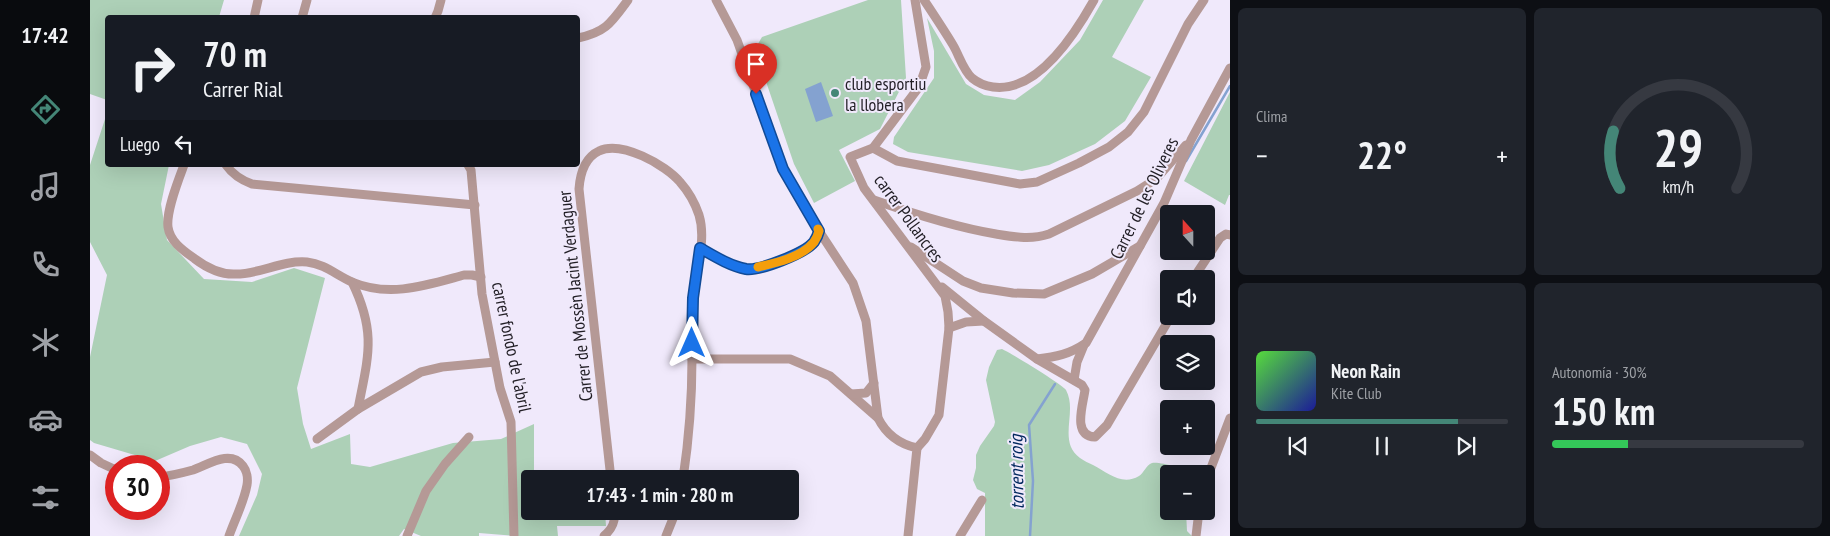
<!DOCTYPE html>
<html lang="es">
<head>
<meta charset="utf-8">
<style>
	body { margin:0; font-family:"PT Sans Narrow",sans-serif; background:#20242c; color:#f1f3f6; height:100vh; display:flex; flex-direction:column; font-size:19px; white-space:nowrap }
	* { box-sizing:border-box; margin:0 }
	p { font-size:16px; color:#9ea1a6 }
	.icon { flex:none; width:28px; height:28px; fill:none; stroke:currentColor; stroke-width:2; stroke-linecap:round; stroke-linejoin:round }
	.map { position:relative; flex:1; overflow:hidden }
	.sheet { display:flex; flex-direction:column; gap:8px; padding:8px; background:#0d0f14; width:600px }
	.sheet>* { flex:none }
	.guide { position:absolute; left:15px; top:15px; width:475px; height:152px; border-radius:5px; box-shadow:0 5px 20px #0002; background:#171b24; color:#f1f3f6; overflow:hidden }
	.needle { width:32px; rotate:339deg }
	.buttons { position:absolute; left:1070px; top:205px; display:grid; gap:10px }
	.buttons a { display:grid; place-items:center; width:55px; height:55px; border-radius:5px; background:#171b24; box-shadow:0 5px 20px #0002; font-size:25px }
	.speed { position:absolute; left:15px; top:455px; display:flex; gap:10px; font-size:25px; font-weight:700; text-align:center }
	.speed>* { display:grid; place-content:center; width:65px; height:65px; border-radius:50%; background:#171b24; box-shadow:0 5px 20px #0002; line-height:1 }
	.speed .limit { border:8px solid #d22; background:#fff; color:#111 }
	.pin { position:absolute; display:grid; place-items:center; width:42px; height:42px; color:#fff; margin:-51px -21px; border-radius:50% 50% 50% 0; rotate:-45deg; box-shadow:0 0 5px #0007 }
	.pin .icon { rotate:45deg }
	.me { position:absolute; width:55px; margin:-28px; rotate:0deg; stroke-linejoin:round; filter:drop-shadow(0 0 4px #0008) }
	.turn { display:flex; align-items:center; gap:18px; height:105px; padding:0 15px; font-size:22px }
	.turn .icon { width:65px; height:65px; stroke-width:2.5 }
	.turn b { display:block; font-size:35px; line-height:42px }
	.then { display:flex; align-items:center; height:48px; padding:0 15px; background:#0003; gap:10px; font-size:19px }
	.big { font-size:38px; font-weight:800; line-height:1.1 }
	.sheet .widget { flex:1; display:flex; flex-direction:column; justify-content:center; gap:8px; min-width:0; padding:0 18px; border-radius:8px; background:#20242c }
	.sheet .dial { align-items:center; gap:0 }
	.dial svg { height:130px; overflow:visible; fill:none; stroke:#363941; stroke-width:7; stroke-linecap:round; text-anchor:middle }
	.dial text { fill:#f1f3f6; stroke:none }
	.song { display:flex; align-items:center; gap:15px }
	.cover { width:60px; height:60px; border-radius:8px; background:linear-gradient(135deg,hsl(110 70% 55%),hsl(240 70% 35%)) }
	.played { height:5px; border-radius:2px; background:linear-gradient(90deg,#448677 80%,#363941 80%) }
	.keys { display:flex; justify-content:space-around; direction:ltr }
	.heat { display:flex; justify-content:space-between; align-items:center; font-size:28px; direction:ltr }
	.charge { height:8px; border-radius:4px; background:linear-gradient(90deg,#34c759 30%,#363941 0) }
	.sheet .tiles { flex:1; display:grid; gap:8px; grid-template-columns:repeat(2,1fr) }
	.trip { position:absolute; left:431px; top:470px; width:278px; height:50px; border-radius:5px; background:#171b24; box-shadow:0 5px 20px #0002; font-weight:800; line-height:50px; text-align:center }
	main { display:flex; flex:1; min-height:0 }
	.tabs { display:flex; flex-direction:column; width:90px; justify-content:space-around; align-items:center; background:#090b0e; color:#9ea1a6 }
	.tabs .icon { width:35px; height:35px }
	.tabs .selected { color:#448677 }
	.tabs b { font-size:22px; color:#f1f3f6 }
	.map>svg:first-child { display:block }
</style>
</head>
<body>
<main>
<nav class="tabs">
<b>17:42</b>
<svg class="icon selected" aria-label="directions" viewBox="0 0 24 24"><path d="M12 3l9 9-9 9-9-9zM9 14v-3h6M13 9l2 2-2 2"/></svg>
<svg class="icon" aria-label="music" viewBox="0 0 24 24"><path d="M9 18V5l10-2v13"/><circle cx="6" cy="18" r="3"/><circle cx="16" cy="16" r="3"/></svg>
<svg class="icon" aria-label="phone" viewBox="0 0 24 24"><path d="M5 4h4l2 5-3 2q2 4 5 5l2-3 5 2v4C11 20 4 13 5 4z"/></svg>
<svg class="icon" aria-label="climate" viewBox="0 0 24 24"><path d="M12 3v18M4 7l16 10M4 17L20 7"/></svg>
<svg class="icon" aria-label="car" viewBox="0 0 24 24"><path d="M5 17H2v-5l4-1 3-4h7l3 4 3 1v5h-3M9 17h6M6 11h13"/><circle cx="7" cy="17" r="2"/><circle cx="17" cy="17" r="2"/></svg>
<svg class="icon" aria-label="filters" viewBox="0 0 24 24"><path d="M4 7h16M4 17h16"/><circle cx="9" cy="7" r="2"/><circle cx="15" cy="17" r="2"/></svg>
</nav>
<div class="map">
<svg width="1140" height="536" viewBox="0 0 1140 536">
	<rect width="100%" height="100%" fill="#f0e9fb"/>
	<g fill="#add0b7">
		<polygon points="0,0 134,0 129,17 18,18 17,100 0,94"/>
		<polygon points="778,0 811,0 816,78 790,129 749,150 765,181 724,203 704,164 665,49 672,37"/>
		<polygon points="1013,0 1054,0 1022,57 1061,77 1035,121 1005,144 959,165 932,171 818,152 803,144 804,137 844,78 844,51 837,18 876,84 894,95 925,100 950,82 990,40"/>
		<polygon points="1140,92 1140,195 1139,195 1135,205 1094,181"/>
		<polygon points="17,113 18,165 79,165 71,204 77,240 114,279 162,282 204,268 235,278 207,388 213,424 221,449 260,434 261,464 280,467 363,443 411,439 444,424 444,479 440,479 440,511 515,511 516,526 467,526 468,536 428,536 389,533 389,536 331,536 314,529 309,536 149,536 167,495 172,474 157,444 131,437 100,446 65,461 4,443 0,440 0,357 17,275 0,242 0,165"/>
		<path d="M912,349C919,352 973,385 976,390C988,412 967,441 990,458C994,461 999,463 1003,465C1018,473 1032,486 1049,476C1054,473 1056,465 1062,463C1068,461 1097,469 1102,473L1079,474V511H1096L1097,531L1102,536H895V493L887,489L883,480L886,468V455L890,446L904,426L905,422L896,380L899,367L907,350Z"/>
	</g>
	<polygon fill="#84a2d0" points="731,82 743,116 726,122 715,89"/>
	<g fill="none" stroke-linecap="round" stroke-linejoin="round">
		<g stroke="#84a2d0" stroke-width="2.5">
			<polyline points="1096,161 1140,86"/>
			<polyline points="940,536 943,481 939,425 965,384"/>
		</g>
		<g stroke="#b59996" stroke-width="9">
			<path d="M626,0L647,40L693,169L729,231L763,283L776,321L788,418C796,434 809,444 827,448L818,536"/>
			<polyline points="825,0 836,67 829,87 783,148 760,157 774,188 855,296 858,312 859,328 849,415 835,439 827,448"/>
			<path d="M834,0C844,15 854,30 863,45C869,55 873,70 882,78C888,83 895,86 903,87C947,93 985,34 1004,0"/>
			<polyline points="164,18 168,0"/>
			<polyline points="212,18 217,0"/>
			<polyline points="345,18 348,11 351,0"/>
			<path d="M488,38C516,32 521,23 538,0"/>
			<polyline points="783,148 807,161 930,184 947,182 989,163 1019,147 1038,132 1054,112 1098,24 1114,0"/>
			<path d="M94,165C88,181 76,211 78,227C80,242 94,251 105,259C117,268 130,275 146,274C171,274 192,260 217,262C235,264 246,275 262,282C300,298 337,285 374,275H382L391,277"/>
			<path d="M136,165C143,175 151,180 162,184L385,205"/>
			<polyline points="378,165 381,170 392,294 410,388 421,422 424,536"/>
			<path d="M784,200C824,214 864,227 906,234C925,237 941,240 959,234L1047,191L1066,179L1096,145"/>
			<polyline points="821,247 873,281 891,288 923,293 954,294 1002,274 1050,246"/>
			<path d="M610,248C624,256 640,266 656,269C670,271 715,253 724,242C726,239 728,235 729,231"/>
			<polyline points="1103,279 1130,238 1136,234 1140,235"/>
			<path d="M262,282C287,333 278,357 268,409L331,372L352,367L405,362"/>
			<path d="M852,287L894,321L947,359L992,385L995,390C993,405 982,436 1005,437L1017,425L1081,316"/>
			<polyline points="859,328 876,322 894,321"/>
			<polyline points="602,359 700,359 740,376 788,418"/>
			<path d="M947,359C966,357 980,354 996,343L1074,203L1101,140L1140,68"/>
			<polyline points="984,380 987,362 994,345"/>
			<polyline points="761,394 776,393 784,383"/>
			<polyline points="227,439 268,409"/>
			<polyline points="0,455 11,463 26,470"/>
			<path d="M69,477C80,476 92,473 103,470C118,465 140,449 153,466C157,471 158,479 157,485C154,502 145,519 139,536"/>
			<path d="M521,479L489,189C490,175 494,158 509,151C531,140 576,165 590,182C598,191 605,203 609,215C617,241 605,271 603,297C601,317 603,338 602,358C602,398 599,439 593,479"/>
			<polyline points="1116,481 1140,418"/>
			<polyline points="317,536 336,491 355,464 379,437"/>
			<path d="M514,536C522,529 526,522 524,511"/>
			<polyline points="576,536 586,511"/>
			<polyline points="870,536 892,500"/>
			<polyline points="1106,536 1109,511"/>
		</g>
	</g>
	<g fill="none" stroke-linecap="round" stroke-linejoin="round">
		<g stroke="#114b97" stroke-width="12">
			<path id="route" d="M602,343L603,298L610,248C624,256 640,266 656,269C670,271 715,253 724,242C726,239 728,235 729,231L693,169L666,94"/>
		</g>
		<use href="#route" stroke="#1a73e8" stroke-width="9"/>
		<path stroke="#f59e0b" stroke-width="9" d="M668,267C686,263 712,257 724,242C726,239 728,235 729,231L728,229"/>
	</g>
	<circle fill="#448677" stroke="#f0e9fb" stroke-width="2" cx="745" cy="93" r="5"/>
	<g text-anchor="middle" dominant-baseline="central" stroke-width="4" stroke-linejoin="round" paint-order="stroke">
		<g font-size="18" fill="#211e25" stroke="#f0e9fb" text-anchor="start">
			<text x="755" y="83">club esportiu<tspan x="755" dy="21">la llobera</tspan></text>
		</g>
		<g font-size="18" fill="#211e25" stroke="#f0e9fb">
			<text transform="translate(1054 198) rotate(-64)">Carrer de les Oliveres</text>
			<text transform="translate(819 218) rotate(54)">carrer Pollancres</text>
			<text transform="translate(485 296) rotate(-96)">Carrer de Mossèn Jacint Verdaguer</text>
			<text transform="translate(422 347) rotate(78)">carrer fondo de l'abril</text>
		</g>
		<g font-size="19" font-style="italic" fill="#01275d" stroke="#f0e9fb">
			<text transform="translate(926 472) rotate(-91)">torrent roig</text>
		</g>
	</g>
</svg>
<div class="buttons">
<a><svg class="needle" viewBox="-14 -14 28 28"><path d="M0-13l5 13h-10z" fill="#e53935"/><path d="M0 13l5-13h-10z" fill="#9ea1a6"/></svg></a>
<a><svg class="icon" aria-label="sound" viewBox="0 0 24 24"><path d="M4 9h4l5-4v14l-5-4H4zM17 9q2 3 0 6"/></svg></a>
<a><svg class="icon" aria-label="layers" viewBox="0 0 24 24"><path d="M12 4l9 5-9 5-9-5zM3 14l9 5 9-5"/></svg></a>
<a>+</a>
<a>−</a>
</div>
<div class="speed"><div class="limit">30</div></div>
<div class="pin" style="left:666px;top:94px;background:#d93025"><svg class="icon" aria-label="arrive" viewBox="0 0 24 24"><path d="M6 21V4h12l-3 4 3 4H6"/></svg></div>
<svg class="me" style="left:602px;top:343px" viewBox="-20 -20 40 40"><path d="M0-17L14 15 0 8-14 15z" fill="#1a73e8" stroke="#fff" stroke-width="4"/></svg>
<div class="trip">17:43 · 1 min · 280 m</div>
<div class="guide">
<div class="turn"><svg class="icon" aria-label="right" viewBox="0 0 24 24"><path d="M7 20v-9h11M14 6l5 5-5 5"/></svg><div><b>70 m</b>Carrer Rial</div></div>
<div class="then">Luego<svg class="icon" aria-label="left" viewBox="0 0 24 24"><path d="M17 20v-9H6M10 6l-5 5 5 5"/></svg></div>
</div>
</div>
<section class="sheet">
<div class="tiles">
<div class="widget"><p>Clima</p>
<div class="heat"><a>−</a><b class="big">22°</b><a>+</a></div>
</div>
<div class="widget dial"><svg viewBox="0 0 100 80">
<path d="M14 69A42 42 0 1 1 86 69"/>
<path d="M14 69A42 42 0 0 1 10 34" stroke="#448677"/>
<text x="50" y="56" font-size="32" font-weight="700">29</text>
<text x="50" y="72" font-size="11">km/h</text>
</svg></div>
<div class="widget">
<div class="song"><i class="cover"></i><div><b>Neon Rain</b><p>Kite Club</p></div></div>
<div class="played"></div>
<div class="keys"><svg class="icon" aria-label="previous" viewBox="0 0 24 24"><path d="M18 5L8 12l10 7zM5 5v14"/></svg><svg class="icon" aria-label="pause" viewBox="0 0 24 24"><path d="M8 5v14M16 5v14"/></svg><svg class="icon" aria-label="next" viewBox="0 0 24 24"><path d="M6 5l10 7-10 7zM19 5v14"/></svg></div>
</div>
<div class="widget"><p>Autonomía · 30%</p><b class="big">150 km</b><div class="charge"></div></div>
</div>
</section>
</main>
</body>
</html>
